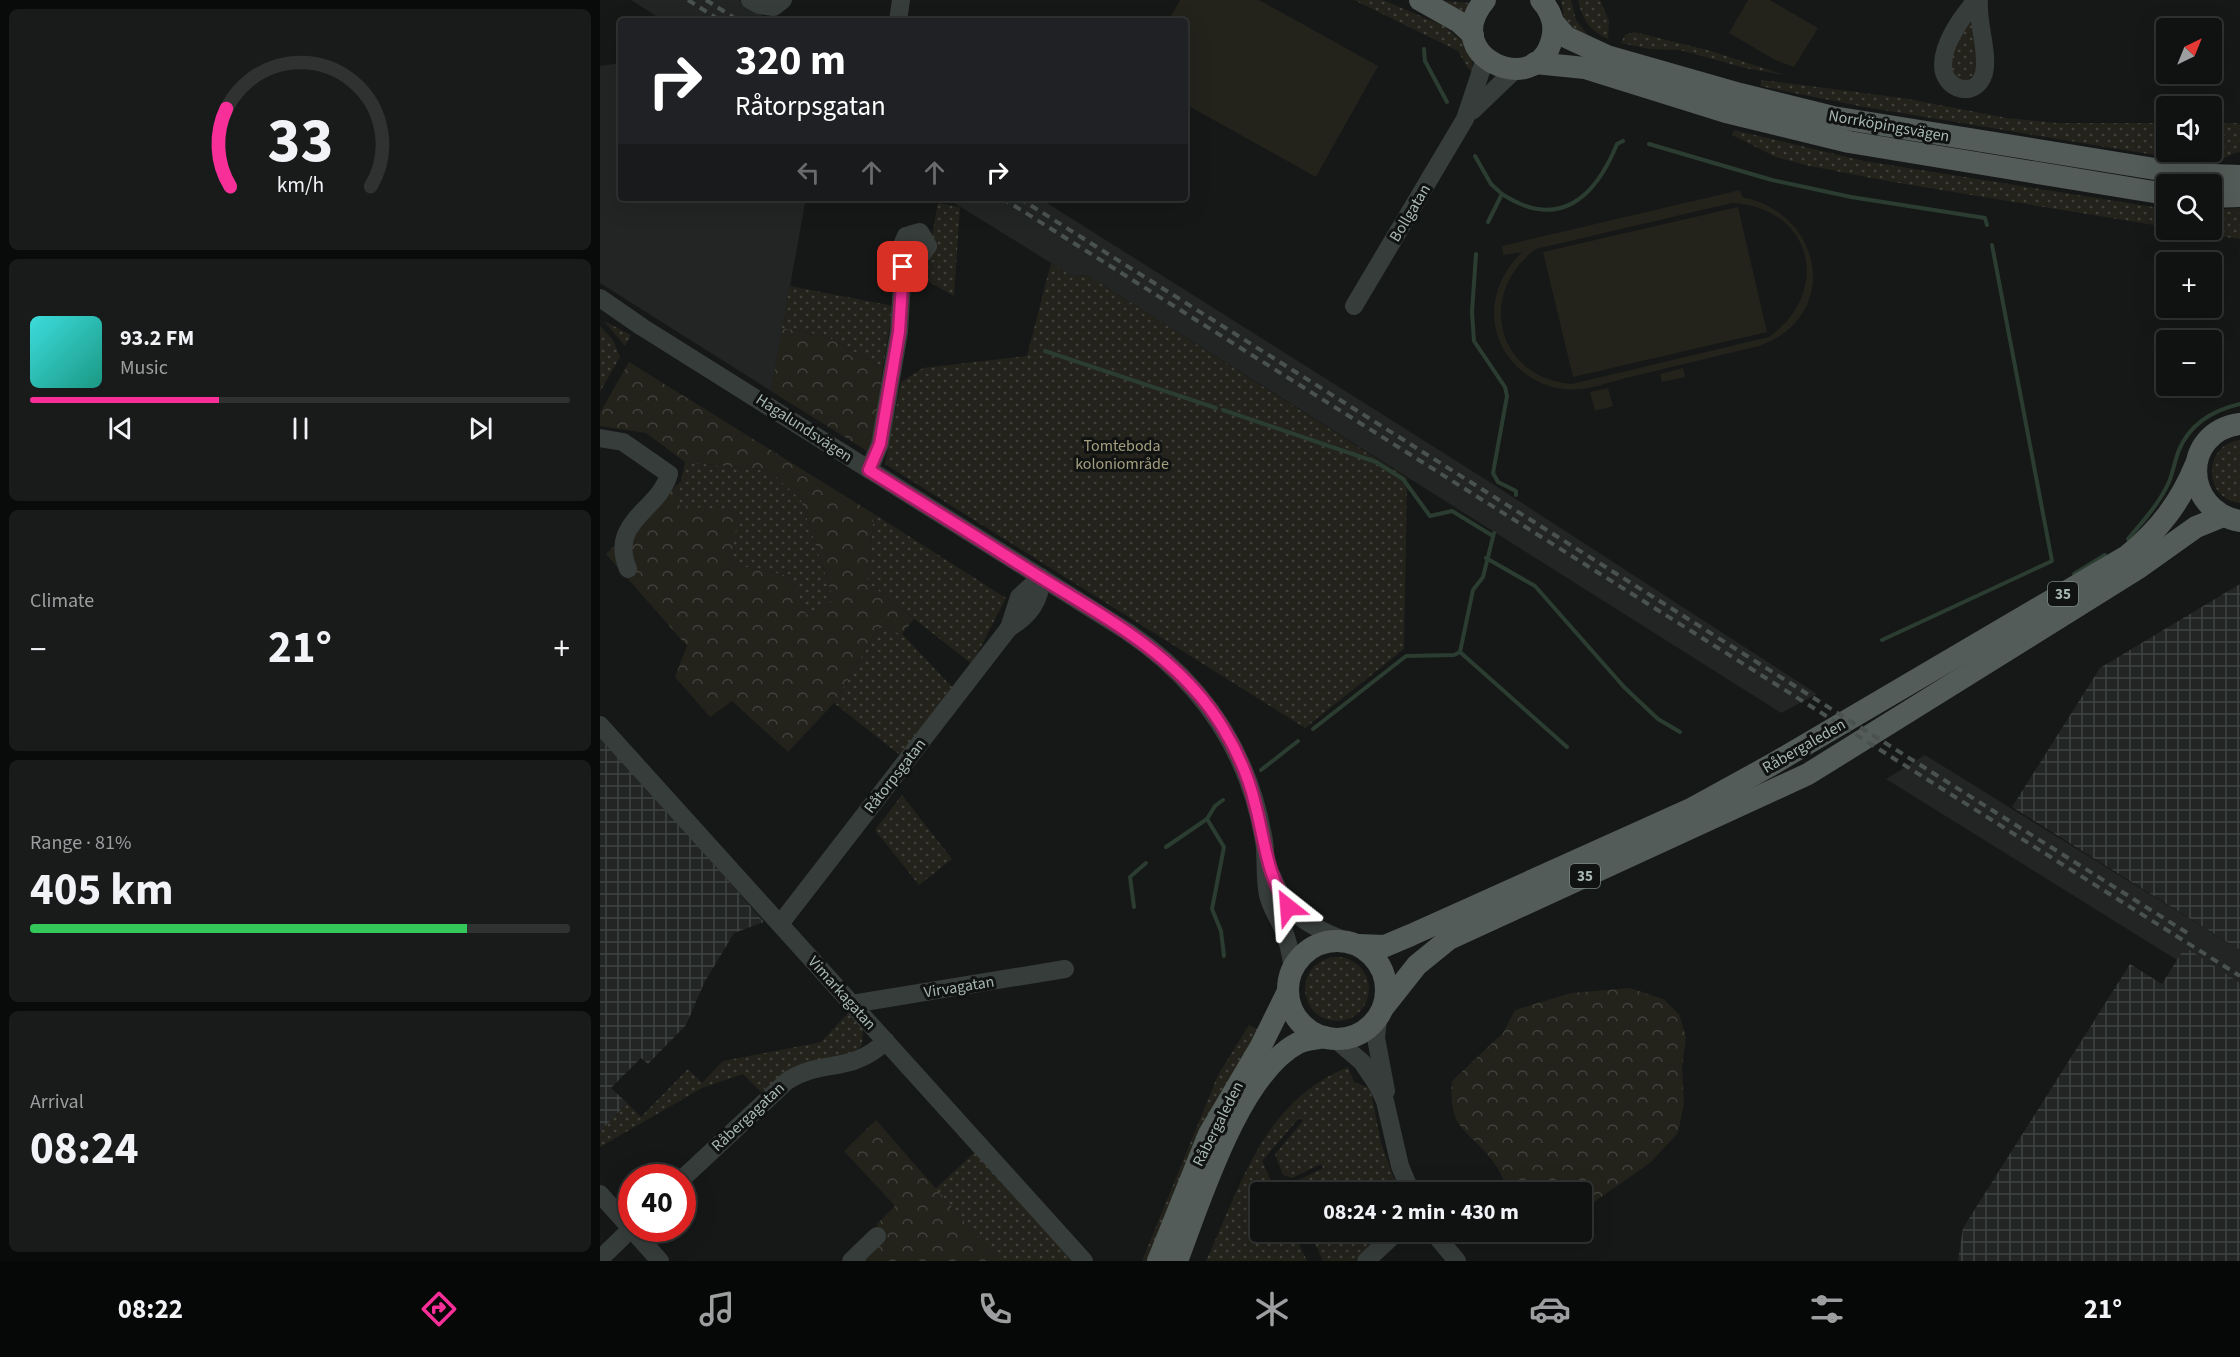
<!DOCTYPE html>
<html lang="en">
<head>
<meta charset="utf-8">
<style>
	body { margin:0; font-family:"Source Sans 3",sans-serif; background:#191b1b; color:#f1f3f6; height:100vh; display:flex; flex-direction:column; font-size:22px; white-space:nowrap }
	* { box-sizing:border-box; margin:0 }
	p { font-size:20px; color:#9c9e9f }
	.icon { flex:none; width:33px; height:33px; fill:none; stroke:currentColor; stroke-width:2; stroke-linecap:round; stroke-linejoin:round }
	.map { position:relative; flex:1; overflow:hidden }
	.panel { display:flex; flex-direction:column; gap:9px; padding:9px; background:#090a0a; width:600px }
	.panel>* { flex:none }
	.hud { position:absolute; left:18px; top:18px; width:570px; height:183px; border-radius:6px; box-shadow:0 6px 24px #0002,0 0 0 2px #303232; background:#202124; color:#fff; overflow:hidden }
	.needle { width:39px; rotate:43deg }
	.fabs { position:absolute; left:1556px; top:18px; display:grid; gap:12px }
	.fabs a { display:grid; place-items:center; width:66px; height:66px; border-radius:6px; background:#101212; box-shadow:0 6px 24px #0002,0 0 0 2px #303232; font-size:30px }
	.speed { position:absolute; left:18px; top:1164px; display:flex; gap:12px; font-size:30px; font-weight:700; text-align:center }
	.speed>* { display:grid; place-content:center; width:78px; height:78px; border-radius:50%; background:#101212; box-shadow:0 6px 24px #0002,0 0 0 2px #303232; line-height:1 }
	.speed .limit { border:9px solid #d22; background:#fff; color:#111 }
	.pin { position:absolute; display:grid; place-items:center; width:51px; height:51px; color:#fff; margin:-26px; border-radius:12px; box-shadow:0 3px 9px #0006 }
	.me { position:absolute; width:66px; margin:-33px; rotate:332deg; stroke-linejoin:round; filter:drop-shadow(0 0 4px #0008) }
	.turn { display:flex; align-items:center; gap:21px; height:126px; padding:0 18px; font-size:27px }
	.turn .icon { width:78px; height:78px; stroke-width:2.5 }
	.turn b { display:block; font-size:42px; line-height:51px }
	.lanes { display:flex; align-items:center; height:57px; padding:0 18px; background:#0003; justify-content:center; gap:30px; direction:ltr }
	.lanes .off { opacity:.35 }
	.big { font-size:45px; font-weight:700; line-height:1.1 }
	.panel .widget { flex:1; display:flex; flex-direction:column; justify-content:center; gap:9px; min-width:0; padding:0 21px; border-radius:9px; background:#191b1b }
	.panel .dial { align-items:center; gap:0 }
	.dial svg { height:156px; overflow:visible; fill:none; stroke:#303232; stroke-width:7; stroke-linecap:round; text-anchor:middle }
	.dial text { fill:#f1f3f6; stroke:none }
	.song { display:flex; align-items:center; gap:18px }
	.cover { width:72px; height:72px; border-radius:9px; background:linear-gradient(135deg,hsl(180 70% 55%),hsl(170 70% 35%)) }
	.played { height:6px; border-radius:3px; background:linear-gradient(90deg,#f82e99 35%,#303232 35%) }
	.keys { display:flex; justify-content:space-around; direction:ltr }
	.heat { display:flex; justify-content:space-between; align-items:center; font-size:33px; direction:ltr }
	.charge { height:9px; border-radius:4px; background:linear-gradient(90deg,#34c759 81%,#303232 0) }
	.trip { position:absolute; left:650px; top:1182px; width:342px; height:60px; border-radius:6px; background:#101212; box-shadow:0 6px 24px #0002,0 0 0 2px #303232; font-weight:700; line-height:60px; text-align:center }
	.dock { display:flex; height:96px; justify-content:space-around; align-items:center; background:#060707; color:#9c9e9f }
	.dock .icon { width:42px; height:42px }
	.dock .current { color:#f82e99 }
	.dock b { font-size:27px; color:#f1f3f6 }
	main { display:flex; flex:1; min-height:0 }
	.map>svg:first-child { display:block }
</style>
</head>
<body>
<main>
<section class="panel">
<div class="widget dial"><svg viewBox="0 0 100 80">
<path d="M14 69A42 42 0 1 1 86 69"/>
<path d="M14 69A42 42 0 0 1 12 29" stroke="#f82e99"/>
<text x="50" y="56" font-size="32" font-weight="700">33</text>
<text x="50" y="72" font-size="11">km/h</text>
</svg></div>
<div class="widget">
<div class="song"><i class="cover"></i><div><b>93.2 FM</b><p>Music</p></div></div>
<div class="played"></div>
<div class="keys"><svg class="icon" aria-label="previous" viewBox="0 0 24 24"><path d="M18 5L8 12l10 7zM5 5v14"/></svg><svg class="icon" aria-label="pause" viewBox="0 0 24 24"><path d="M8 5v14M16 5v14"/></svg><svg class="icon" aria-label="next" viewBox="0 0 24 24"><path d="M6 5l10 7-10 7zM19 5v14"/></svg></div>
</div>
<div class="widget"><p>Climate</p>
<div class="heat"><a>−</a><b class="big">21°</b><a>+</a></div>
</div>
<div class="widget"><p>Range · 81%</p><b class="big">405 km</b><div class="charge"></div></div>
<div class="widget"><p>Arrival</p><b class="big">08:24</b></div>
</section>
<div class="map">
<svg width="1640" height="1261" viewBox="0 0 1640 1261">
	<defs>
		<pattern id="industrial-grid" width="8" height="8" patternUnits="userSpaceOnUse" patternTransform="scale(1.5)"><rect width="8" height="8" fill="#222524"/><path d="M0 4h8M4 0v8" fill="none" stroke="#3f4341"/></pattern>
		<pattern id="grass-dots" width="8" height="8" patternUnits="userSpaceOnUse" patternTransform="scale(1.5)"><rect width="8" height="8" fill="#23231c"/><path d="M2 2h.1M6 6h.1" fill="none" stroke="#40413a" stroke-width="1.8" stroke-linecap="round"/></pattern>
		<pattern id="forest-crowns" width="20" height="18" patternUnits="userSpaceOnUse" patternTransform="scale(1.5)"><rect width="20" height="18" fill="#23231c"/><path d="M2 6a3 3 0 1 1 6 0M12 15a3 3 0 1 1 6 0" fill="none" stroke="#40413a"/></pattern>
	</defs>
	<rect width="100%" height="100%" fill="#161818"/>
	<g fill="#222524">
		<polygon points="31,0 139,0 170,21 64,21"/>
		<polygon points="21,63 21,198 206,198 171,391 0,283 0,66"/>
		<polygon points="346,198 439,198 888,481 1217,694 1181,713 487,275 472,276"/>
		<polygon points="1325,755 1640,950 1640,983 1585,948 1577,960 1286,779"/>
	</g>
	<g fill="url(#industrial-grid)">
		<polygon points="1640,584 1640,950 1412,807 1500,668"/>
		<polygon points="0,732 164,922 134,933 104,983 86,1025 48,1064 41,1058 11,1088 27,1103 0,1132"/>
		<polygon points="1585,947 1640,983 1640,1261 1358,1261 1363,1228 1530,964 1562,984"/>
	</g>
	<g fill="url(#grass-dots)">
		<polygon points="754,0 783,0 844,26 862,41 872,59 874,74 867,67 858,51"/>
		<polygon points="835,0 871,3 865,16"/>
		<polygon points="961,0 971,0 976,20 990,38 982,38 965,21"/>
		<path d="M978,0H1000L1009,21L1008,39C990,31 982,19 978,0Z"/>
		<polygon points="1373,7 1377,67 1373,75 1366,81 1353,76 1349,54"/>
		<polygon points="1034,32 1111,51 1185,75 1145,68 1080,50 1050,49 1021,43 1025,35"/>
		<path d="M1162,80L1303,98L1407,118L1457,123H1566V152H1611V123H1638L1640,125V152C1631,153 1629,157 1621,159C1610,163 1596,160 1585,160L1259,106L1160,86Z"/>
		<polygon points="1134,130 1264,161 1566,209 1566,227 1287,181 1205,165 1176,157 1132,135"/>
		<polygon points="338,203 360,207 354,296 324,279"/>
		<polygon points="1640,208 1640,239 1579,230 1611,230 1611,210"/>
		<polygon points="451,263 472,276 487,275 807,478 804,649 705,728 285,464 301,382 323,368 427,356"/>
		<polygon points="190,286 293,306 283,368 226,336 182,328"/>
		<polygon points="4,321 31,335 25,346"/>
		<polygon points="0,326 13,340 20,357 0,392"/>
		<path d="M1640,440V503C1602,499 1603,444 1640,440Z"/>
		<polygon points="85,462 170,471 201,500 234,601 206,615 190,576 130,564 76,505"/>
		<polygon points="274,514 406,598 372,664 267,582"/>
		<polygon points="279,627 302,634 353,688 300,755 234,703"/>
		<polygon points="302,795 352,859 319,885 275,830"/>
		<circle cx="737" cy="989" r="32"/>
		<polygon points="249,1012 263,1030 262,1045 255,1052 201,1064 188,1070 161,1092 143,1074 102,1088 0,1147 0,1132 27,1103 41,1117 88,1069 102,1083 123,1061 221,1042"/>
		<polygon points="649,1025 659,1030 606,1120 549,1261 542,1261 618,1075"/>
		<path d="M748,1067L754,1082L769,1088L771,1092L781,1143L799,1192H692L695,1182L723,1168L721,1164L692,1178L683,1175L675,1154L703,1121L699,1118L662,1161L676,1192H660V1232H694L707,1261H606C642,1183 663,1102 748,1067Z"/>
		<polygon points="376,1151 477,1261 399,1261 335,1189"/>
		<polygon points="718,1232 785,1232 755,1261 723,1261 715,1244"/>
	</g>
	<g fill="url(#forest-crowns)">
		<polygon points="182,328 226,336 283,368 273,439 267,451 171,391"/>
		<polygon points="29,362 274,514 267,582 314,619 302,634 279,627 234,703 188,752 132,701 110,717 75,677 87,646 6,554 81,481 77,505 139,512 130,564 190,576 206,615 234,601 201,500 170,471 85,462 46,433 0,426 0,413"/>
		<path d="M1030,988L1063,999L1079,1014L1086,1037L1082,1068L1084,1103L1078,1133L1050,1163L981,1211V1192H909C905,1184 902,1175 897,1167C873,1130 847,1134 852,1081L903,1033L915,1010L971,993Z"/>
		<polygon points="276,1120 399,1261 261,1261 282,1240 277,1224 295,1206 244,1151"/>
	</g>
	<g fill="#23231c" fill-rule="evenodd">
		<polygon points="580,0 659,0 778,66 716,177 585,104 585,21 568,21"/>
		<polygon points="1148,0 1170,0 1218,28 1194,67 1175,60 1129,33"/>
		<path d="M1140,190L1142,197C1225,214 1241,317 1159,346C1115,357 1070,367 1026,378C1006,383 984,392 964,389C932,386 903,361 896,330C889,300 901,273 922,252L903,255L902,246ZM1132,203C1212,207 1233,291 1169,337L972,384C896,378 876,293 936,249Z"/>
		<polygon points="1138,207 1167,332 973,377 943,252"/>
		<polygon points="1083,368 1085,377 1062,382 1060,374"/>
		<polygon points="1008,388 1013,406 995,411 990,392"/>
	</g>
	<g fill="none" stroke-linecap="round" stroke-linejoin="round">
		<g stroke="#2b3c30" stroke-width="4">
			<polyline points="824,49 825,61 847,102"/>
			<polyline points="1049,144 1172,180 1251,197 1385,218 1387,225"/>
			<polyline points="875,156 891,184 902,194 888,222"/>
			<path d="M902,194C959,231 995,198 1017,144L1023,141"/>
			<polyline points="876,254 872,312 874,341 905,387 907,396 893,473 898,482 916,491 916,495"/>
			<polyline points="445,351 616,408"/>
			<polyline points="623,410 776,462 803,479 830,516 852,511 893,536"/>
			<path d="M1528,539C1543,521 1559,504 1569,482C1573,472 1575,460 1579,450C1590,424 1614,410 1640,404"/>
			<polyline points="886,558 935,586 1024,687 1058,719 1080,732"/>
			<polyline points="1474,574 1505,555"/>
			<polyline points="1282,640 1452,561 1392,245"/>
			<polyline points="860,652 967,747"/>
			<polyline points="713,729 806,656 854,655 860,652 873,590 883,577 894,533"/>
			<polyline points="661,770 698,741"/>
			<polyline points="607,819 624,847 612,909 621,931 624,956"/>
			<polyline points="566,847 607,819 615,806 623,800"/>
			<polyline points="534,907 530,877 546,863"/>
		</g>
		<g stroke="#373d3b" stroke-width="18">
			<polyline points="150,0 159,5 174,7 183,0"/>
			<path d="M1376,0C1362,17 1343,42 1343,65C1343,90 1376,100 1384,73C1389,53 1377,23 1379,0"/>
			<polyline points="298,21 301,0"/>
			<polyline points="872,111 916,69"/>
			<path d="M0,298L42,327L528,632C602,682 649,751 664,841C667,859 664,877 668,895C671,908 678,917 683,929C689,942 691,955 693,969"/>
			<polyline points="754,306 865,119 885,59"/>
			<path d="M0,438L23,442L69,474C59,511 8,521 28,569"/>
			<polyline points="269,470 280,444 299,332 303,267 323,253 328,246 320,232 306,236 302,245 303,267"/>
			<polyline points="409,628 419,597 441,577"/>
			<polyline points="0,725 484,1261"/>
			<path d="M672,876C688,916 708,925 746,941"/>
			<path d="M180,924L409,628C429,616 441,601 441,577"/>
			<polyline points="252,1004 465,969"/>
			<polyline points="778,1018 776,1038 786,1091"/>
			<polyline points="735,1039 762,1062 778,1086 785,1101 800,1166 811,1192"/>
			<path d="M82,1179L187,1081C223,1058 250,1075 286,1041"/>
			<polyline points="0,1194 60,1261"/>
			<polyline points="833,1232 857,1261"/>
			<polyline points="0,1259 32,1228"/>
			<polyline points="251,1261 277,1236"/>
			<polyline points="766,1261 797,1232"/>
		</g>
		<g stroke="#535c58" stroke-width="22">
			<polyline points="820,0 859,22 873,35"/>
			<path d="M885,0C837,56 937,101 952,39C956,24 951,11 941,0"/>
			<polyline points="953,22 966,37 1007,56 1140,94 1233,117 1586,174 1640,176"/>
			<polyline points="935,63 985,68 1126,112 1249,142 1566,194"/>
			<polyline points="1611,197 1640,196"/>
			<path d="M1640,424C1581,432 1582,510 1640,521"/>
			<circle cx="737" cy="990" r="49"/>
			<path d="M758,945L785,946L811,935L1093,808L1171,765L1527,556C1559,530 1580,503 1596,464"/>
			<polyline points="783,1008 817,965 849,939 1208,774 1537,569 1596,527 1623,516"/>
			<polyline points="558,1261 609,1134 661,1046 688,991"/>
			<path d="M577,1261C600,1201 639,1074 698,1043C706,1039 716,1039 725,1037"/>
		</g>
		<g stroke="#4a524f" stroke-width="4" stroke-dasharray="8 6" stroke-linecap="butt">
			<polyline points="88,0 121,21"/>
			<polyline points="106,0 139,21"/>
			<polyline points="402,198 1640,976"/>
			<polyline points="419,198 1589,934"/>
		</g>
	</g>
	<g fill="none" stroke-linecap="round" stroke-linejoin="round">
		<g stroke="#a11e63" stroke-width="15">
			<path id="route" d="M303,267L299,332L280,444L269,470C324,504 380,539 435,574C504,617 580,656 623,728C637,751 649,778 655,804C665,841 666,873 688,907"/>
		</g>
		<use href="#route" stroke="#f82e99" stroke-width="10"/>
	</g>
	<g text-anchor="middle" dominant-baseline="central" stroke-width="6" stroke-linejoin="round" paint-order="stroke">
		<g fill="#111313" stroke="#7a8681" stroke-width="1.5">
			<rect x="1448" y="582" width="30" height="24" rx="4.5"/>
			<rect x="970" y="864" width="30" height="24" rx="4.5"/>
		</g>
		<g font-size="15" font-weight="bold" fill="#a7b8b0">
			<text x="1463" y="594">35</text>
			<text x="985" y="876">35</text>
		</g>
		<g font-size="16" fill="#a7b8b0" stroke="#111313">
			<text transform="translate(1289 126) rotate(10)">Norrköpingsvägen</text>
			<text transform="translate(810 213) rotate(-59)">Bollgatan</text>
			<text transform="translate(204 428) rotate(33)">Hagalundsvägen</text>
			<text transform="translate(1204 746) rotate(-30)">Råbergaleden</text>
			<text transform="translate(295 776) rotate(-52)">Råtorpsgatan</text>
			<text transform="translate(359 987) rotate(-9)">Virvagatan</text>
			<text transform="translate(242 993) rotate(48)">Vimarkagatan</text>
			<text transform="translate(148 1117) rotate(-43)">Råbergagatan</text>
			<text transform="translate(618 1124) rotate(-63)">Råbergaleden</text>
		</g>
		<g font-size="16" fill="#a49f7e" stroke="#111313">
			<text x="522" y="446">Tomteboda<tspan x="522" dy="18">koloniområde</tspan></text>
		</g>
	</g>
</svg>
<div class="fabs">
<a><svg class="needle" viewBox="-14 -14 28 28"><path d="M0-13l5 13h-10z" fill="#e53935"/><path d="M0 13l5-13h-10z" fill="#9c9e9f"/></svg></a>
<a><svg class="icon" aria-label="sound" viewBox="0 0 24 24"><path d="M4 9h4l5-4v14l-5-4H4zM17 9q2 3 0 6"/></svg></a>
<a><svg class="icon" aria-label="search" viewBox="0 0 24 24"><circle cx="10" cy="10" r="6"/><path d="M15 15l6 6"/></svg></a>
<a>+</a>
<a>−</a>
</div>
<div class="speed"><div class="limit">40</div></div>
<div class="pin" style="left:303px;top:267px;background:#d93025"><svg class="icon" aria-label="arrive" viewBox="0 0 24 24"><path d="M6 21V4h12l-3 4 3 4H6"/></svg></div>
<svg class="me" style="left:688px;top:907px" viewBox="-20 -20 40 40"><path d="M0-17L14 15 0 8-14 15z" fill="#f82e99" stroke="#fff" stroke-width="4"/></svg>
<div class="trip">08:24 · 2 min · 430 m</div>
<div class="hud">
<div class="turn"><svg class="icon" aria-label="right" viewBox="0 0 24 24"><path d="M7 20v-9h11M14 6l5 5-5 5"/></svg><div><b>320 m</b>Råtorpsgatan</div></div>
<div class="lanes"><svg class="icon off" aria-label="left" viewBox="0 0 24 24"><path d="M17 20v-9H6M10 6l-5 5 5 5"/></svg><svg class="icon off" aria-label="ahead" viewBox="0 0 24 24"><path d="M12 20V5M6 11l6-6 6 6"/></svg><svg class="icon off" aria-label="ahead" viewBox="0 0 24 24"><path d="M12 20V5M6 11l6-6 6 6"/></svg><svg class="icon" aria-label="right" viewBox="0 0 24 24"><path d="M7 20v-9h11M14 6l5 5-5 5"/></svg></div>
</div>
</div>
</main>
<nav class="dock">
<b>08:22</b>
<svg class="icon current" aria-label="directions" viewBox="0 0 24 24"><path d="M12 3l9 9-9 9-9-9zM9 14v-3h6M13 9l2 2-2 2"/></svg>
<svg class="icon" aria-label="music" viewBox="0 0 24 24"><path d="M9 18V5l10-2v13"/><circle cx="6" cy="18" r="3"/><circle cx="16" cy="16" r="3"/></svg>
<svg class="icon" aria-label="phone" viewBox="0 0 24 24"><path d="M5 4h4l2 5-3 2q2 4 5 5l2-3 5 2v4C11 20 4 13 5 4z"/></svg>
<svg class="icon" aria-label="climate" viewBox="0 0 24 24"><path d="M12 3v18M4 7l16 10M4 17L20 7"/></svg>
<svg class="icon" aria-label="car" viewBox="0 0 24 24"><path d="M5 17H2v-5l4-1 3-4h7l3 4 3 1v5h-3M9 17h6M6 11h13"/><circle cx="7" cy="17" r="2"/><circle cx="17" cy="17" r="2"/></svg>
<svg class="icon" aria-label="filters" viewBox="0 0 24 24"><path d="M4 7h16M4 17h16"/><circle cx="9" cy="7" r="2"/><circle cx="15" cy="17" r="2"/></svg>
<b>21°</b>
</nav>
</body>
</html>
